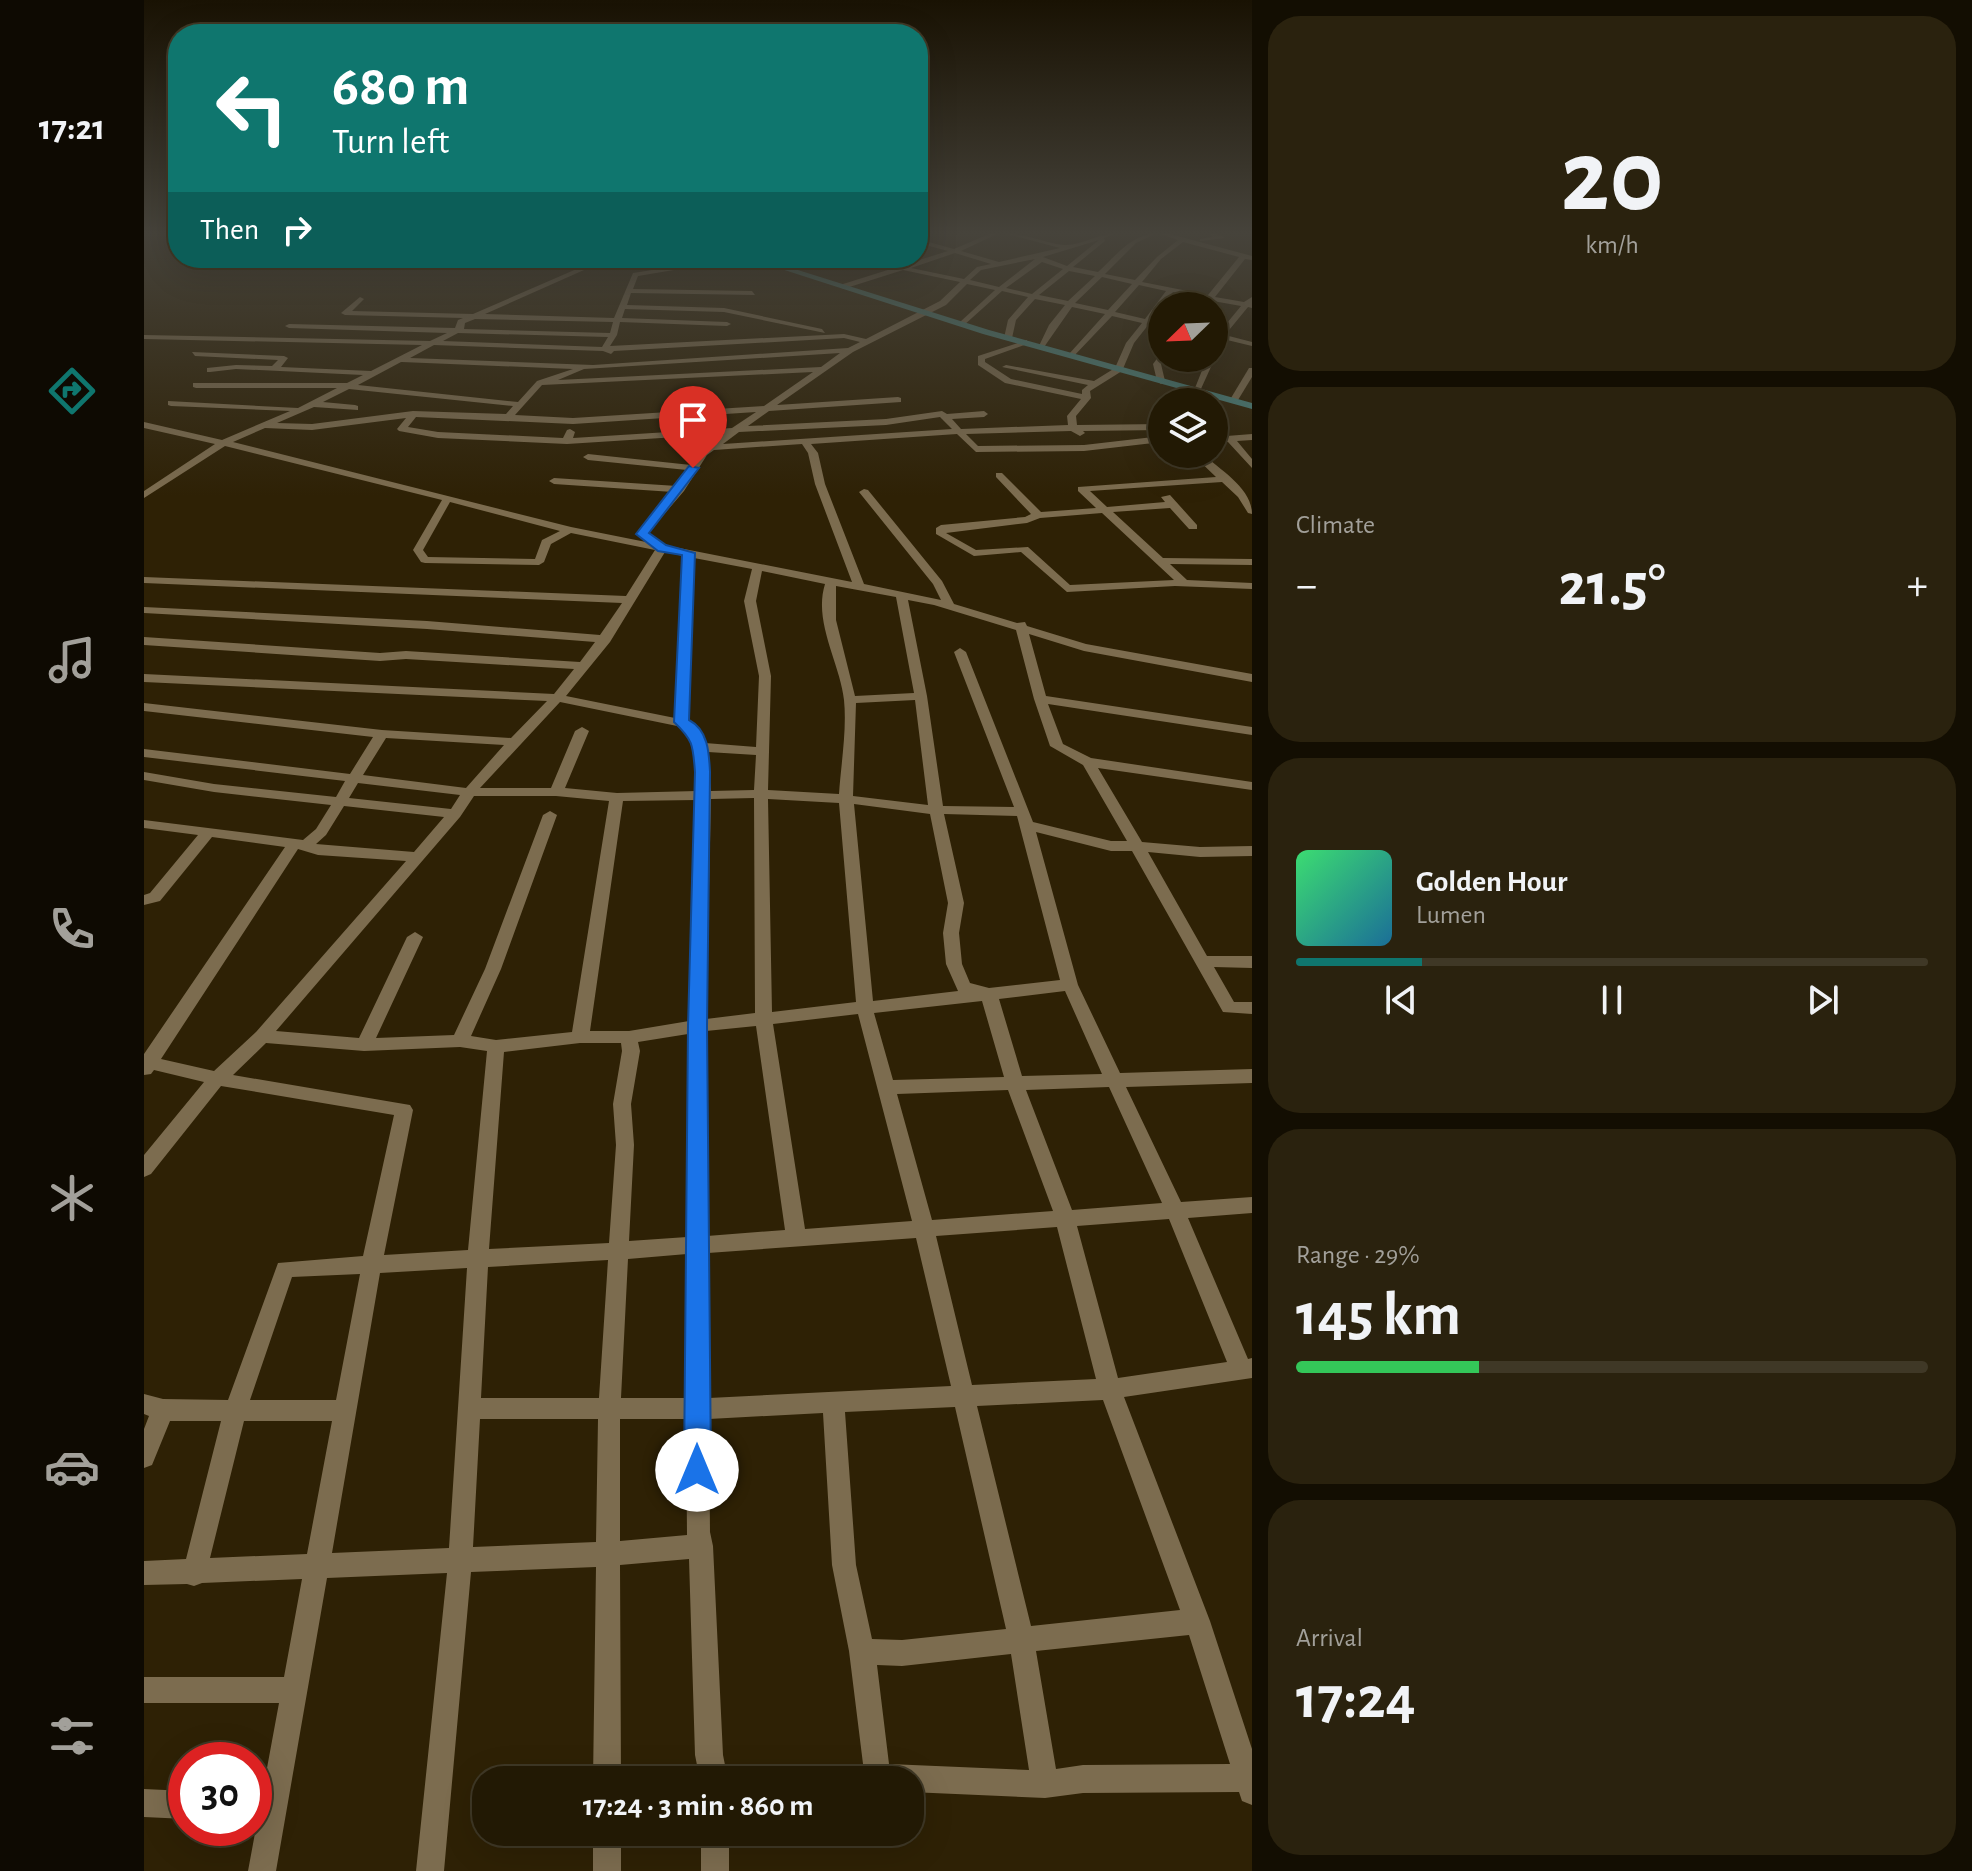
<!DOCTYPE html>
<html lang="en">
<head>
<meta charset="utf-8">
<style>
	body { margin:0; font-family:"Alegreya Sans",sans-serif; background:#2a220e; color:#f1f3f6; height:100vh; display:flex; flex-direction:column; font-size:30px; white-space:nowrap }
	* { box-sizing:border-box; margin:0 }
	p { font-size:26px; color:#a2a09a }
	.icon { flex:none; width:44px; height:44px; fill:none; stroke:currentColor; stroke-width:2; stroke-linecap:round; stroke-linejoin:round }
	.map { position:relative; flex:1; overflow:hidden }
	.details { display:flex; flex-direction:column; gap:16px; padding:16px; background:#130e02; width:720px }
	.details>* { flex:none }
	.guide { position:absolute; left:24px; top:24px; width:760px; height:244px; border-radius:32px; box-shadow:0 8px 32px #0002,0 0 0 2px #3f3826; background:#0f766e; color:#fff; overflow:hidden }
	.needle { width:52px; rotate:247deg }
	.fabs { position:absolute; left:1004px; top:292px; display:grid; gap:16px }
	.fabs a { display:grid; place-items:center; width:80px; height:80px; border-radius:50%; background:#221904; box-shadow:0 8px 32px #0002,0 0 0 2px #3f3826; font-size:40px }
	.speed { position:absolute; left:24px; top:1742px; display:flex; gap:16px; font-size:40px; font-weight:700; text-align:center }
	.speed>* { display:grid; place-content:center; width:104px; height:104px; border-radius:50%; background:#221904; box-shadow:0 8px 32px #0002,0 0 0 2px #3f3826; line-height:1 }
	.speed .limit { border:12px solid #d22; background:#fff; color:#111 }
	.pin { position:absolute; display:grid; place-items:center; width:68px; height:68px; color:#fff; margin:-82px -34px; border-radius:50% 50% 50% 0; rotate:-45deg; box-shadow:0 0 8px #0007 }
	.pin .icon { rotate:45deg }
	.me { position:absolute; width:88px; margin:-44px; rotate:0deg; stroke-linejoin:round; filter:drop-shadow(0 0 6px #0008) }
	.turn { display:flex; align-items:center; gap:28px; height:168px; padding:0 32px; font-size:36px }
	.turn .icon { width:104px; height:104px; stroke-width:2.5 }
	.turn b { display:block; font-size:56px; line-height:68px }
	.then { display:flex; align-items:center; height:76px; padding:0 32px; background:#0003; gap:16px; font-size:30px }
	.big { font-size:60px; font-weight:700; line-height:1.1 }
	.details .tile { flex:1; display:flex; flex-direction:column; justify-content:center; gap:12px; min-width:0; padding:0 28px; border-radius:32px; background:#2a220e }
	.details .dial { align-items:center; gap:0 }
	.dial b { font-size:104px; line-height:1 }
	.song { display:flex; align-items:center; gap:24px }
	.cover { width:96px; height:96px; border-radius:12px; background:linear-gradient(135deg,hsl(140 70% 55%),hsl(200 70% 35%)) }
	.played { height:8px; border-radius:4px; background:linear-gradient(90deg,#0f766e 20%,#3f3826 20%) }
	.keys { display:flex; justify-content:space-around; direction:ltr }
	.heat { display:flex; justify-content:space-between; align-items:center; font-size:44px; direction:ltr }
	.charge { height:12px; border-radius:6px; background:linear-gradient(90deg,#34c759 29%,#3f3826 0) }
	.trip { position:absolute; left:328px; top:1766px; width:452px; height:80px; border-radius:32px; background:#221904; box-shadow:0 8px 32px #0002,0 0 0 2px #3f3826; font-weight:700; line-height:80px; text-align:center }
	main { display:flex; flex:1; min-height:0 }
	.tab-bar { display:flex; flex-direction:column; width:144px; justify-content:space-around; align-items:center; background:#0e0a02; color:#a2a09a }
	.tab-bar .icon { width:56px; height:56px }
	.tab-bar .current { color:#0f766e }
	.tab-bar b { font-size:36px; color:#f1f3f6 }
	.map>svg:first-child { display:block }
</style>
</head>
<body>
<main>
<nav class="tab-bar">
<b>17:21</b>
<svg class="icon current" aria-label="directions" viewBox="0 0 24 24"><path d="M12 3l9 9-9 9-9-9zM9 14v-3h6M13 9l2 2-2 2"/></svg>
<svg class="icon" aria-label="music" viewBox="0 0 24 24"><path d="M9 18V5l10-2v13"/><circle cx="6" cy="18" r="3"/><circle cx="16" cy="16" r="3"/></svg>
<svg class="icon" aria-label="phone" viewBox="0 0 24 24"><path d="M5 4h4l2 5-3 2q2 4 5 5l2-3 5 2v4C11 20 4 13 5 4z"/></svg>
<svg class="icon" aria-label="climate" viewBox="0 0 24 24"><path d="M12 3v18M4 7l16 10M4 17L20 7"/></svg>
<svg class="icon" aria-label="car" viewBox="0 0 24 24"><path d="M5 17H2v-5l4-1 3-4h7l3 4 3 1v5h-3M9 17h6M6 11h13"/><circle cx="7" cy="17" r="2"/><circle cx="17" cy="17" r="2"/></svg>
<svg class="icon" aria-label="filters" viewBox="0 0 24 24"><path d="M4 7h16M4 17h16"/><circle cx="9" cy="7" r="2"/><circle cx="15" cy="17" r="2"/></svg>
</nav>
<div class="map">
<svg width="1108" height="1871" viewBox="0 0 1108 1871">
	<rect width="100%" height="100%" fill="#2e2105"/>
	<g fill="none" stroke-linecap="round" stroke-linejoin="round">
		<g fill="#7c6c4f" fill-rule="evenodd">
			<path d="M845,234H853L817,251L855,262L916,248L864,234C884,234 901,243 920,245C937,246 953,234 970,234L960,238L961,241L929,267L954,272C971,257 987,234 1011,234L992,243L961,274L991,280L1013,257L1034,240L1016,234H1026L1108,256V260L1101,259L1071,297L1100,302L1108,297V308L1104,307L1081,335L1108,342V346L1079,339L1074,350L1070,352V333L1074,334L1097,306L1069,301L1067,306H1059L1062,299L1029,292L1008,320L1018,323V327L1005,324L990,343L978,371L946,391L947,398L932,416L933,425L1018,424V430L939,431L941,433L936,436L927,431L822,434L834,446L940,445L1018,436V442L940,451L832,452L813,434L667,444L674,453L681,484L720,584L797,600L789,584L715,492L720,489L724,490L798,581L810,604L873,623L881,622L883,626L942,644L1108,674V682L940,651L885,634L902,696L1108,727V735L904,704L919,744L947,758L1108,782V790L954,768L998,842L1056,847L1108,846V856L1056,857L1004,852L1063,956H1108V968L1070,967L1090,1002H1108V1014L1079,1012L988,851H967L892,832L934,985L976,1073L1108,1069V1083L982,1087L1037,1202L1108,1197V1213L1044,1218L1104,1359L1108,1358V1378L980,1397L1066,1621L1108,1749V1805L1098,1801L1095,1792L939,1793L901,1798L766,1792V1780H721L705,1651L688,1565L679,1413L565,1419L566,1532L569,1546L579,1755L584,1780H556L551,1755L545,1559L476,1565L477,1780H449L452,1567L327,1572L300,1871H272L303,1573L183,1578L132,1871H104L135,1703H0V1677H140L158,1579L58,1583L50,1586L43,1584L0,1585V1561L42,1559L77,1421H26L8,1465L0,1468V1429L5,1416L0,1414V1394L19,1399L84,1400L134,1263L219,1256L250,1115L77,1086L7,1174L0,1177V1155L60,1082L10,1070L7,1074L0,1075V1054L141,847L68,837L16,901L0,905V895L6,893L54,835L0,828V820L159,840L172,829L187,805L70,792L0,780V772L70,784L192,797L201,781L0,757V749L206,774L229,737L0,711V703L238,730L367,738L403,701L0,682V674L410,694L430,669L262,659L236,661L0,645V637L236,653L262,651L436,662L451,642L283,629L0,613V607L283,621L456,635L478,603L0,583V577L482,596L511,550L427,533L407,544L400,562L395,565L281,563L277,562L269,550L298,500L81,446L0,498V491L71,444L0,428V422L78,440L146,411L27,406L24,405V401L154,408L193,388H52L49,387V383H203L219,375L92,369L66,372H63V368L92,365L128,366L134,360L51,356L48,352L140,356L144,358L137,367L227,371L278,345L0,339V335L286,341L303,333L145,328L141,326L145,324L311,328L314,320L319,318L201,315L197,313L216,297L220,299L208,311L329,314L458,258H467L341,314L470,318L489,273L585,258H602L494,276L489,289L608,291L611,295L487,293L483,305L580,308L678,329L681,333L580,312L481,309L478,318L583,322L587,324L583,326L476,322L473,335L466,346L700,334L722,339L796,301L816,282L759,270L699,289L696,285L804,251L774,243V239L810,249ZM955,240L923,266L899,257ZM1039,242L1095,257L1064,295L998,282L1017,259ZM811,253L847,264L833,267L820,279L767,268ZM891,259L855,287L826,280L837,270ZM898,262L919,269L888,294L862,288ZM925,271L951,276L924,301L895,295ZM958,277L988,284L964,310L931,303ZM823,284L851,290L816,322L819,326L858,291L884,297L864,320L860,338L864,340L868,338L872,320L891,299L921,305L905,325L894,348L898,350L928,307L961,314L925,354L928,358L968,316L998,323L982,343L971,368L950,381L862,365L858,367L944,385L938,390V394L867,379L841,362V359L883,344V340L834,356V365L861,383L937,399L923,416L924,425L817,429L808,419L840,417L844,414L840,411L803,414L798,411L742,419L604,426L625,411L757,402V398L754,397L633,405L709,352L802,305ZM995,285L1022,291L1001,319L971,312ZM331,319L469,322L466,333L320,329L321,323ZM314,333L464,337L458,347L299,341ZM700,338L716,342L704,348L449,365L266,358L290,345L459,351L467,354L470,351ZM696,353L677,367L414,380L440,369ZM257,362H258L429,369L393,381L374,402L214,385ZM669,372L620,406L429,418L371,415L398,385ZM205,389L369,406L362,414L269,411L168,424L133,423L170,407L214,410V406L211,405L179,402ZM612,412L588,428L429,438L431,432L426,429L423,430L419,438L294,432L264,427L272,417L429,424ZM796,417L808,429L579,444L595,432L742,425ZM262,418L253,429L255,431L294,438L423,444L580,434L556,451L547,465L444,454L439,457L444,460L543,470L533,486L410,478L405,481L410,484L529,492L493,534L502,542L427,527L89,442L121,428L168,430ZM658,444L664,453L671,484L708,582L520,545L504,533L540,491L563,455L570,450ZM306,502L416,531L398,540L391,559L284,557L279,550ZM521,552L539,556L531,718L422,696L466,642ZM550,558L608,569L600,601L615,676L612,747L561,743L548,721L544,720ZM618,571L681,584C669,622 696,663 700,700C703,730 697,764 695,794L624,790L627,676L612,601ZM692,586L752,597L770,693L711,696L692,620ZM764,600L790,605L872,630L890,699L906,746L939,765L983,841H967L889,822L822,652L816,648L810,652L870,807L799,806L783,696ZM771,700L784,805L709,796L712,703ZM416,702L538,727L550,747L553,791L473,793L421,788L445,731L438,727L431,731L407,788H336ZM242,738L360,745L322,788L219,775ZM564,752L612,755L610,790L567,791ZM214,783L316,795L307,809L205,798ZM330,796H412L465,801L428,1032L352,1040L327,1036L357,969L413,815L406,811L399,815L341,969L310,1035L232,1038L279,937L271,932L263,937L215,1038L132,1031L316,817ZM610,798L611,1013L562,1019L567,799ZM624,799L695,803L712,1002L628,1012ZM553,800L545,1021L485,1031H446L479,801ZM710,804L786,814L804,903L799,933L802,964L814,991L729,1001ZM200,806L300,817L270,852L172,844L182,835ZM800,814L873,816L916,980L845,988L826,983L818,964L815,933L820,903ZM154,849L174,855L262,861L112,1032L70,1071L17,1059ZM921,991L958,1074L878,1076L855,999ZM838,1001L860,1077L749,1080L730,1013ZM714,1014L768,1221L661,1229L629,1024ZM612,1026L641,1230L563,1236L562,1031ZM544,1034L543,1237L485,1241L490,1145L487,1104L496,1051L494,1042ZM122,1043L220,1051L316,1047L343,1051L324,1250L240,1255L269,1110L266,1105L89,1075ZM436,1043H477L478,1051L469,1104L472,1145L465,1243L345,1249L360,1052ZM965,1087L1018,1203L928,1210L882,1090ZM864,1090L909,1211L788,1220L753,1094ZM1025,1219L1083,1362L974,1378L933,1226ZM913,1227L952,1379L828,1385L792,1236ZM772,1238L807,1386L565,1398L564,1253ZM543,1254V1398H477L484,1259ZM464,1260L455,1398H337L344,1267ZM323,1268L305,1548L188,1553L236,1273ZM216,1274L192,1400H106L148,1277ZM959,1400L1036,1610L887,1626L833,1406ZM811,1407L862,1629L758,1640L728,1639L712,1565L701,1412ZM336,1419H454L452,1542L329,1547ZM476,1419H542L543,1535L476,1541ZM100,1421H188L163,1554L66,1558ZM1045,1635L1086,1764L939,1765L912,1769L892,1651ZM867,1654L885,1770L745,1764L733,1665L758,1666Z"/>
			<polygon points="1065,234 1073,234 1081,238 1056,241 1056,239 1069,237"/>
			<polygon points="1015,356 1022,358 1017,364 1021,381 1017,384 1013,381 1009,364"/>
			<polygon points="1070,356 1071,358 1056,391 1049,393 1063,358"/>
			<polygon points="1105,368 1108,368 1108,377 1094,400 1088,400 1087,398"/>
			<polygon points="1108,434 1108,440 1093,441 1108,459 1108,468 1084,442 1070,443 1070,437"/>
			<path d="M1048,454H1059C1076,470 1108,488 1108,514L1104,513L1094,497L1078,482L946,491L963,507L1021,502L1017,497L1026,495L1053,525V529H1045L1026,508L969,512L1019,558L1108,559V565L1026,564L1043,580L1108,583V589L1031,586L923,592L877,552L830,556L792,534V528L797,525L881,517L887,514L852,477V473H858L897,512L952,508L934,491V487L1072,477ZM958,513L1030,580L926,585L884,547L832,550L802,533L883,523L896,518Z"/>
			<polygon points="0,1789 42,1791 42,1819 0,1817"/>
			<rect x="449" y="1832" width="28" height="39"/>
			<rect x="557" y="1832" width="28" height="39"/>
		</g>
		<polygon fill="#4a827c" fill-rule="evenodd" points="603,258 616,258 845,330 1108,403 1108,409 839,334"/>
	</g>
	<linearGradient id="sky" x2="0" y2="1"><stop stop-color="#191203"/><stop offset="0.47" stop-color="#46433b"/><stop offset="1" stop-color="#46433b" stop-opacity="0"/></linearGradient>
	<rect width="1108" height="496" fill="url(#sky)"/>
	<path fill="#1a73e8" stroke="#114b97" stroke-width="2" d="M545,466L555,468L505,533L522,545L551,553L545,720C564,730 565,752 566,772L563,1026L567,1470L563,1480L553,1483L544,1480L540,1470L544,1026L551,772C549,745 549,740 530,722L538,555L514,551L492,534Z"/>
</svg>
<div class="fabs">
<a><svg class="needle" viewBox="-14 -14 28 28"><path d="M0-13l5 13h-10z" fill="#e53935"/><path d="M0 13l5-13h-10z" fill="#a2a09a"/></svg></a>
<a><svg class="icon" aria-label="layers" viewBox="0 0 24 24"><path d="M12 4l9 5-9 5-9-5zM3 14l9 5 9-5"/></svg></a>
</div>
<div class="speed"><div class="limit">30</div></div>
<div class="pin" style="left:549px;top:468px;background:#d93025"><svg class="icon" aria-label="arrive" viewBox="0 0 24 24"><path d="M6 21V4h12l-3 4 3 4H6"/></svg></div>
<svg class="me" style="left:553px;top:1470px" viewBox="-20 -20 40 40"><circle r="19" fill="#fff"/><path d="M0-13L10 11 0 6-10 11z" fill="#1a73e8"/></svg>
<div class="trip">17:24 · 3 min · 860 m</div>
<div class="guide">
<div class="turn"><svg class="icon" aria-label="left" viewBox="0 0 24 24"><path d="M17 20v-9H6M10 6l-5 5 5 5"/></svg><div><b>680 m</b>Turn left</div></div>
<div class="then">Then<svg class="icon" aria-label="right" viewBox="0 0 24 24"><path d="M7 20v-9h11M14 6l5 5-5 5"/></svg></div>
</div>
</div>
<section class="details">
<div class="tile dial"><b>20</b><p>km/h</p></div>
<div class="tile"><p>Climate</p>
<div class="heat"><a>−</a><b class="big">21.5°</b><a>+</a></div>
</div>
<div class="tile">
<div class="song"><i class="cover"></i><div><b>Golden Hour</b><p>Lumen</p></div></div>
<div class="played"></div>
<div class="keys"><svg class="icon" aria-label="previous" viewBox="0 0 24 24"><path d="M18 5L8 12l10 7zM5 5v14"/></svg><svg class="icon" aria-label="pause" viewBox="0 0 24 24"><path d="M8 5v14M16 5v14"/></svg><svg class="icon" aria-label="next" viewBox="0 0 24 24"><path d="M6 5l10 7-10 7zM19 5v14"/></svg></div>
</div>
<div class="tile"><p>Range · 29%</p><b class="big">145 km</b><div class="charge"></div></div>
<div class="tile"><p>Arrival</p><b class="big">17:24</b></div>
</section>
</main>
</body>
</html>
